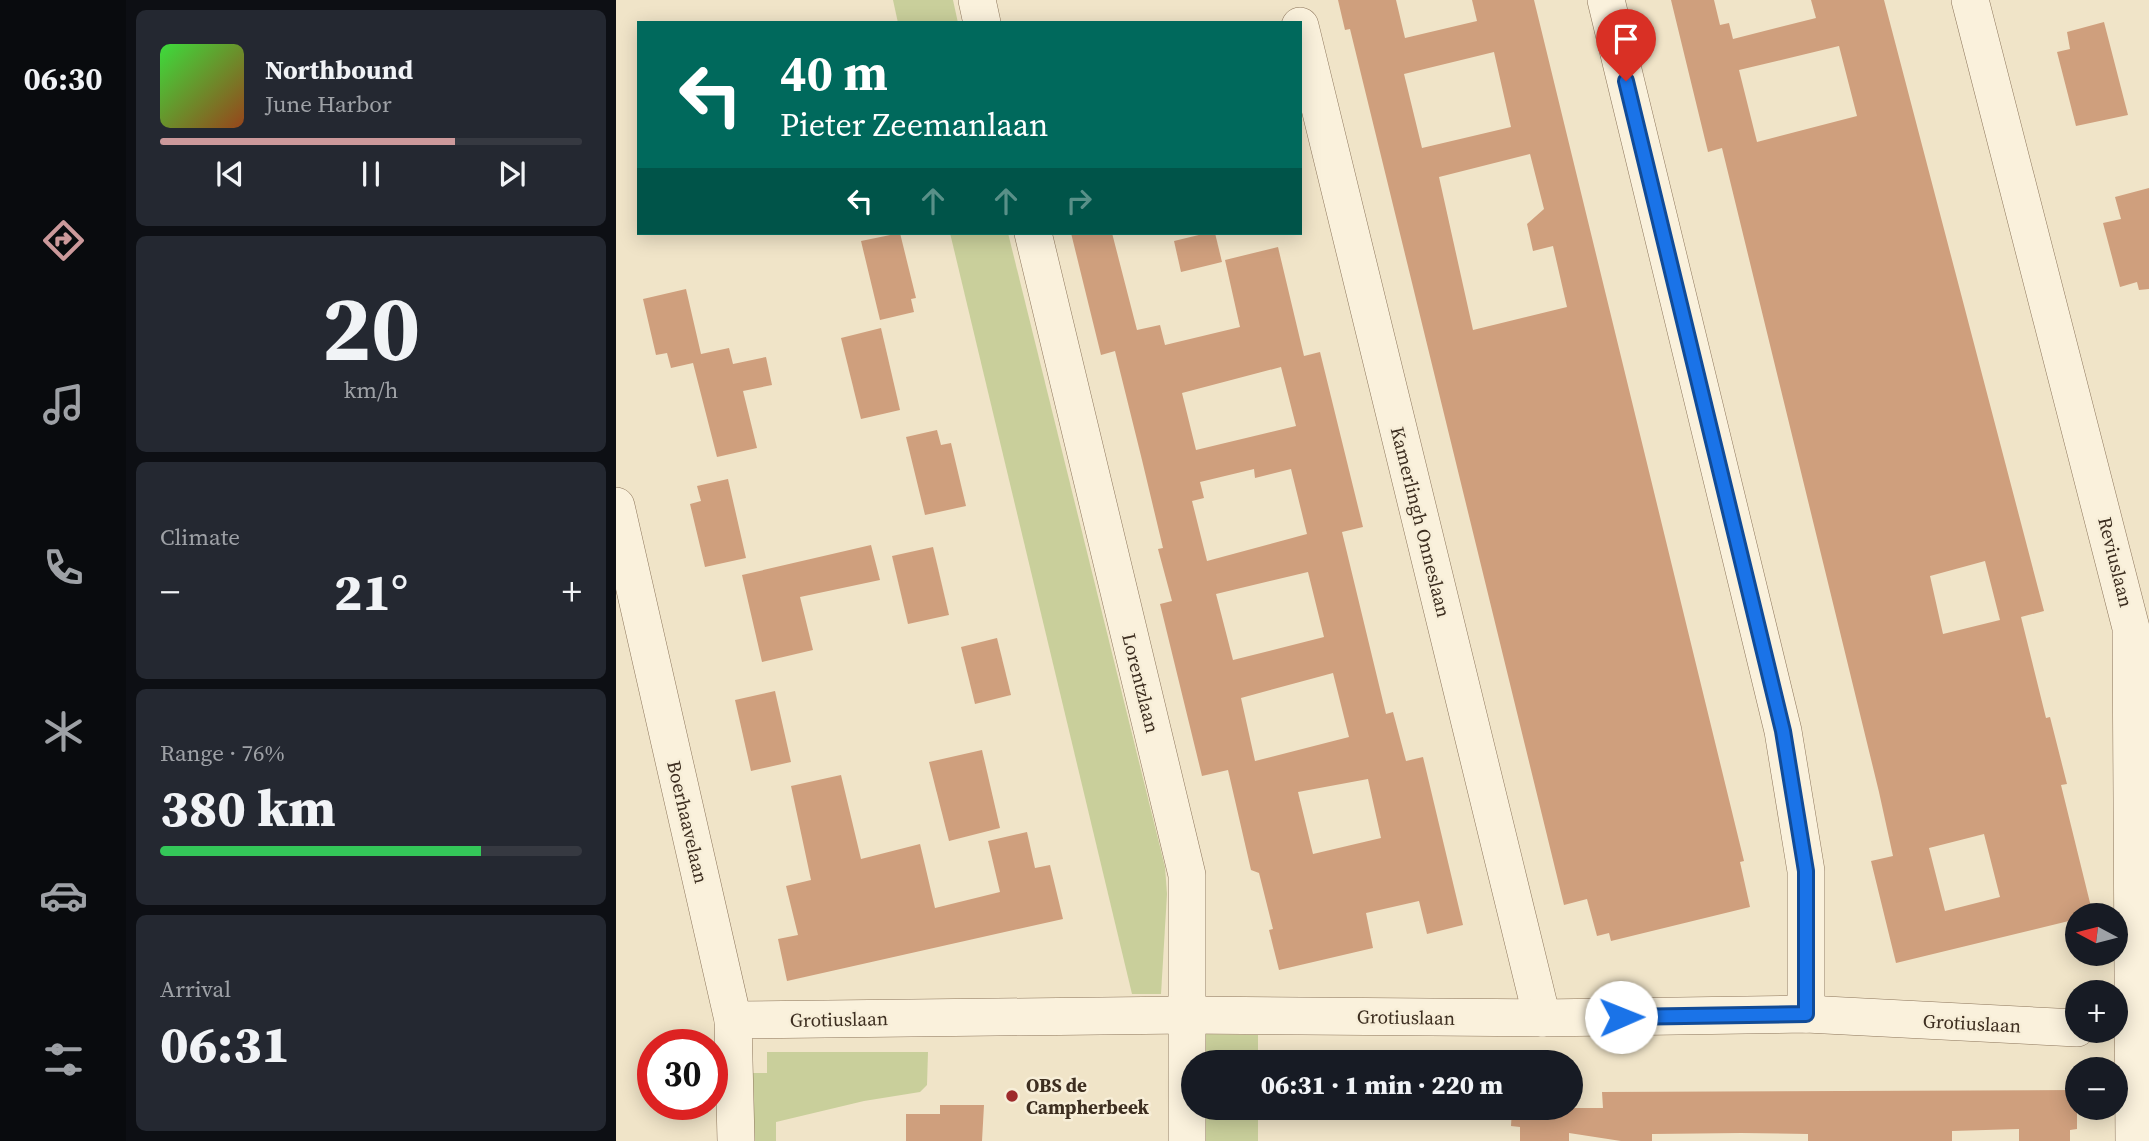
<!DOCTYPE html>
<html lang="en">
<head>
<meta charset="utf-8">
<style>
	body { margin:0; font-family:"Source Serif 4",serif; background:#242831; color:#f1f3f6; height:100vh; display:flex; flex-direction:column; font-size:26px; white-space:nowrap }
	* { box-sizing:border-box; margin:0 }
	p { font-size:23px; color:#9ea1a6 }
	.icon { flex:none; width:38px; height:38px; fill:none; stroke:currentColor; stroke-width:2; stroke-linecap:round; stroke-linejoin:round }
	.map { position:relative; flex:1; overflow:hidden }
	.drawer { display:flex; flex-direction:column; gap:10px; padding:10px; background:#0d0f14; width:490px }
	.drawer>* { flex:none }
	.hud { position:absolute; left:21px; top:21px; width:665px; height:214px; border-radius:0px; box-shadow:0 4px 18px #0003; background:#00695c; color:#fff; overflow:hidden }
	.needle { width:46px; rotate:277deg }
	.controls { position:absolute; left:1449px; top:903px; display:grid; gap:14px }
	.controls a { display:grid; place-items:center; width:63px; height:63px; border-radius:50%; background:#171b24; box-shadow:0 4px 18px #0003; font-size:35px }
	.speed { position:absolute; left:21px; top:1029px; display:flex; gap:14px; font-size:35px; font-weight:700; text-align:center }
	.speed>* { display:grid; place-content:center; width:91px; height:91px; border-radius:50%; background:#171b24; box-shadow:0 4px 18px #0003; line-height:1 }
	.speed .limit { border:10px solid #d22; background:#fff; color:#111 }
	.pin { position:absolute; display:grid; place-items:center; width:60px; height:60px; color:#fff; margin:-72px -30px; border-radius:50% 50% 50% 0; rotate:-45deg; box-shadow:0 0 7px #0007 }
	.pin .icon { rotate:45deg }
	.me { position:absolute; width:77px; margin:-38px; rotate:89deg; stroke-linejoin:round; filter:drop-shadow(0 0 5px #0008) }
	.turn { display:flex; align-items:center; gap:24px; height:147px; padding:0 28px; font-size:32px }
	.turn .icon { width:91px; height:91px; stroke-width:2.5 }
	.turn b { display:block; font-size:49px; line-height:60px }
	.lanes { display:flex; align-items:center; height:66px; padding:0 28px; background:#0003; justify-content:center; gap:35px; direction:ltr }
	.lanes .off { opacity:.35 }
	.big { font-size:52px; font-weight:800; line-height:1.1 }
	.drawer .tile { flex:1; display:flex; flex-direction:column; justify-content:center; gap:10px; min-width:0; padding:0 24px; border-radius:10px; background:#242831 }
	.drawer .dial { align-items:center; gap:0 }
	.dial b { font-size:91px; line-height:1 }
	.song { display:flex; align-items:center; gap:21px }
	.cover { width:84px; height:84px; border-radius:10px; background:linear-gradient(135deg,hsl(120 70% 55%),hsl(20 70% 35%)) }
	.played { height:7px; border-radius:4px; background:linear-gradient(90deg,#cc999b 70%,#363941 70%) }
	.keys { display:flex; justify-content:space-around; direction:ltr }
	.heat { display:flex; justify-content:space-between; align-items:center; font-size:38px; direction:ltr }
	.charge { height:10px; border-radius:5px; background:linear-gradient(90deg,#34c759 76%,#363941 0) }
	.trip { position:absolute; left:565px; top:1050px; width:402px; height:70px; border-radius:35px; background:#171b24; box-shadow:0 4px 18px #0003; font-weight:800; line-height:70px; text-align:center }
	main { display:flex; flex:1; min-height:0 }
	.dock { display:flex; flex-direction:column; width:126px; justify-content:space-around; align-items:center; background:#090b0e; color:#9ea1a6 }
	.dock .icon { width:49px; height:49px }
	.dock .active { color:#cc999b }
	.dock b { font-size:32px; color:#f1f3f6 }
	.map>svg:first-child { display:block }
</style>
</head>
<body>
<main>
<nav class="dock">
<b>06:30</b>
<svg class="icon active" aria-label="directions" viewBox="0 0 24 24"><path d="M12 3l9 9-9 9-9-9zM9 14v-3h6M13 9l2 2-2 2"/></svg>
<svg class="icon" aria-label="music" viewBox="0 0 24 24"><path d="M9 18V5l10-2v13"/><circle cx="6" cy="18" r="3"/><circle cx="16" cy="16" r="3"/></svg>
<svg class="icon" aria-label="phone" viewBox="0 0 24 24"><path d="M5 4h4l2 5-3 2q2 4 5 5l2-3 5 2v4C11 20 4 13 5 4z"/></svg>
<svg class="icon" aria-label="climate" viewBox="0 0 24 24"><path d="M12 3v18M4 7l16 10M4 17L20 7"/></svg>
<svg class="icon" aria-label="car" viewBox="0 0 24 24"><path d="M5 17H2v-5l4-1 3-4h7l3 4 3 1v5h-3M9 17h6M6 11h13"/><circle cx="7" cy="17" r="2"/><circle cx="17" cy="17" r="2"/></svg>
<svg class="icon" aria-label="filters" viewBox="0 0 24 24"><path d="M4 7h16M4 17h16"/><circle cx="9" cy="7" r="2"/><circle cx="15" cy="17" r="2"/></svg>
</nav>
<section class="drawer">
<div class="tile">
<div class="song"><i class="cover"></i><div><b>Northbound</b><p>June Harbor</p></div></div>
<div class="played"></div>
<div class="keys"><svg class="icon" aria-label="previous" viewBox="0 0 24 24"><path d="M18 5L8 12l10 7zM5 5v14"/></svg><svg class="icon" aria-label="pause" viewBox="0 0 24 24"><path d="M8 5v14M16 5v14"/></svg><svg class="icon" aria-label="next" viewBox="0 0 24 24"><path d="M6 5l10 7-10 7zM19 5v14"/></svg></div>
</div>
<div class="tile dial"><b>20</b><p>km/h</p></div>
<div class="tile"><p>Climate</p>
<div class="heat"><a>−</a><b class="big">21°</b><a>+</a></div>
</div>
<div class="tile"><p>Range · 76%</p><b class="big">380 km</b><div class="charge"></div></div>
<div class="tile"><p>Arrival</p><b class="big">06:31</b></div>
</section>
<div class="map">
<svg width="1533" height="1141" viewBox="0 0 1533 1141">
	<rect width="100%" height="100%" fill="#f0e4c8"/>
	<g fill="#c9cf9b">
		<polygon points="277,0 337,0 342,23 282,23"/>
		<polygon points="334,233 392,233 549,867 551,894 545,994 516,994"/>
		<polygon points="584,1034 642,1035 642,1062 583,1062"/>
		<polygon points="151,1052 312,1052 311,1085 304,1092 248,1101 160,1122 160,1141 134,1141 134,1073 151,1073"/>
		<rect x="583" y="1108" width="59" height="33"/>
	</g>
	<g fill="#cf9f7d" fill-rule="evenodd">
		<path d="M722,0H780L789,38L861,21L856,0H918L1128,861L1124,862L1134,907L995,941L993,933L981,936L971,899L948,905L734,29L729,30ZM878,52L895,127L806,148L788,74ZM914,154L928,209L911,224L917,251L937,246L951,307L857,330L823,177Z"/>
		<path d="M1055,0H1098L1104,25L1113,23L1117,39L1200,18L1195,0H1268L1428,611L1405,617L1430,718L1434,717L1451,784L1445,785L1477,915H1461V919L1280,963L1255,861L1277,856L1263,792L1106,148L1092,152ZM1223,46L1241,116L1141,142L1123,70ZM1369,561L1384,620L1327,634L1314,576ZM1368,834L1384,897L1329,911L1313,848Z"/>
		<polygon points="1488,22 1512,115 1460,126 1441,52 1454,49 1451,32"/>
		<polygon points="1533,188 1533,289 1523,290 1521,282 1504,287 1487,223 1505,219 1499,197"/>
		<polygon points="284,233 300,298 295,299 298,312 264,320 245,241"/>
		<path d="M455,233H496L521,330L544,325L549,345L624,327L609,260L662,247L688,356L704,352L747,527L726,532L770,714L777,712L790,761L807,757L847,925L811,934L803,901L750,913L757,948L663,970L653,930L657,929L643,873L635,870L612,770L586,776L544,604L556,601L542,549L547,548L526,460L499,351L485,355ZM665,367L680,426L580,450L566,393ZM638,469L639,478L675,469L691,534L591,561L576,501L588,498L584,482ZM692,572L708,637L617,660L600,594ZM717,673L733,737L639,761L625,698ZM752,779L765,838L697,854L682,792Z"/>
		<polygon points="591,233 599,233 606,262 565,272 558,241"/>
		<polygon points="70,289 85,354 113,348 117,364 150,357 156,385 127,391 141,448 101,457 77,363 55,368 51,353 40,355 27,299"/>
		<polygon points="265,328 284,410 245,419 225,338"/>
		<polygon points="321,430 325,445 335,443 350,506 309,515 290,437"/>
		<polygon points="112,479 130,558 89,567 74,504 85,501 81,486"/>
		<polygon points="255,545 264,580 184,597 197,650 146,662 126,575"/>
		<polygon points="317,547 333,615 292,624 276,556"/>
		<polygon points="381,638 395,695 359,704 345,647"/>
		<polygon points="159,691 175,762 135,771 119,700"/>
		<polygon points="366,750 384,828 333,841 313,762"/>
		<polygon points="225,775 245,859 304,844 319,908 384,892 372,841 411,832 419,868 434,865 447,919 171,981 162,939 182,935 170,886 195,880 175,786"/>
		<polygon points="1461,1090 1461,1129 1454,1130 1454,1141 1403,1141 1403,1129 1336,1131 1336,1141 1192,1141 1192,1134 1125,1133 1036,1134 1036,1141 1005,1141 953,1133 953,1141 904,1141 904,1127 895,1126 896,1108 987,1108 986,1092"/>
		<polygon points="324,1105 368,1105 366,1141 290,1141 290,1114 324,1114"/>
	</g>
	<g fill="none" stroke-linecap="round" stroke-linejoin="round">
		<g stroke="#8d765c" stroke-width="38">
			<g id="minor">
				<polyline points="361,0 366,23"/>
				<polyline points="990,0 1167,731 1190,871 1190,1014"/>
				<polyline points="1354,0 1515,628 1518,1141"/>
				<polyline points="684,26 926,1018"/>
				<polyline points="417,233 571,875 571,1141"/>
				<polyline points="0,506 117,1020 120,1141"/>
				<polyline points="117,1020 570,1015 926,1018 1190,1014 1461,1028"/>
			</g>
		</g>
		<use href="#minor" stroke="#faf1dc" stroke-width="37"/>
	</g>
	<g fill="none" stroke-linecap="round" stroke-linejoin="round">
		<g stroke="#114b97" stroke-width="18">
			<polyline id="route" points="1005,1017 1190,1014 1190,871 1167,731 1010,81"/>
		</g>
		<use href="#route" stroke="#1a73e8" stroke-width="12"/>
	</g>
	<circle fill="#9e2a2b" stroke="#f7eed8" stroke-width="2.5" cx="396" cy="1096" r="7"/>
	<g text-anchor="middle" dominant-baseline="central" stroke-width="5" stroke-linejoin="round" paint-order="stroke">
		<g font-size="19" fill="#3d2e20" stroke="#f7eed8">
			<text transform="translate(805 522) rotate(76)">Kamerlingh Onneslaan</text>
			<text transform="translate(1500 562) rotate(76)">Reviuslaan</text>
			<text transform="translate(525 683) rotate(76)">Lorentzlaan</text>
			<text transform="translate(72 822) rotate(77)">Boerhaavelaan</text>
			<text transform="translate(790 1017) rotate(1)">Grotiuslaan</text>
			<text transform="translate(223 1019) rotate(-1)">Grotiuslaan</text>
			<text transform="translate(1356 1023) rotate(3)">Grotiuslaan</text>
		</g>
		<g font-size="19" font-weight="bold" fill="#3d2e20" stroke="#f7eed8" text-anchor="start">
			<text x="410" y="1085">OBS de<tspan x="410" dy="22">Campherbeek</tspan></text>
		</g>
	</g>
</svg>
<div class="controls">
<a><svg class="needle" viewBox="-14 -14 28 28"><path d="M0-13l5 13h-10z" fill="#e53935"/><path d="M0 13l5-13h-10z" fill="#9ea1a6"/></svg></a>
<a>+</a>
<a>−</a>
</div>
<div class="speed"><div class="limit">30</div></div>
<div class="pin" style="left:1010px;top:81px;background:#d93025"><svg class="icon" aria-label="arrive" viewBox="0 0 24 24"><path d="M6 21V4h12l-3 4 3 4H6"/></svg></div>
<svg class="me" style="left:1005px;top:1017px" viewBox="-20 -20 40 40"><circle r="19" fill="#fff"/><path d="M0-13L10 11 0 6-10 11z" fill="#1a73e8"/></svg>
<div class="trip">06:31 · 1 min · 220 m</div>
<div class="hud">
<div class="turn"><svg class="icon" aria-label="left" viewBox="0 0 24 24"><path d="M17 20v-9H6M10 6l-5 5 5 5"/></svg><div><b>40 m</b>Pieter Zeemanlaan</div></div>
<div class="lanes"><svg class="icon" aria-label="left" viewBox="0 0 24 24"><path d="M17 20v-9H6M10 6l-5 5 5 5"/></svg><svg class="icon off" aria-label="ahead" viewBox="0 0 24 24"><path d="M12 20V5M6 11l6-6 6 6"/></svg><svg class="icon off" aria-label="ahead" viewBox="0 0 24 24"><path d="M12 20V5M6 11l6-6 6 6"/></svg><svg class="icon off" aria-label="right" viewBox="0 0 24 24"><path d="M7 20v-9h11M14 6l5 5-5 5"/></svg></div>
</div>
</div>
</main>
</body>
</html>
